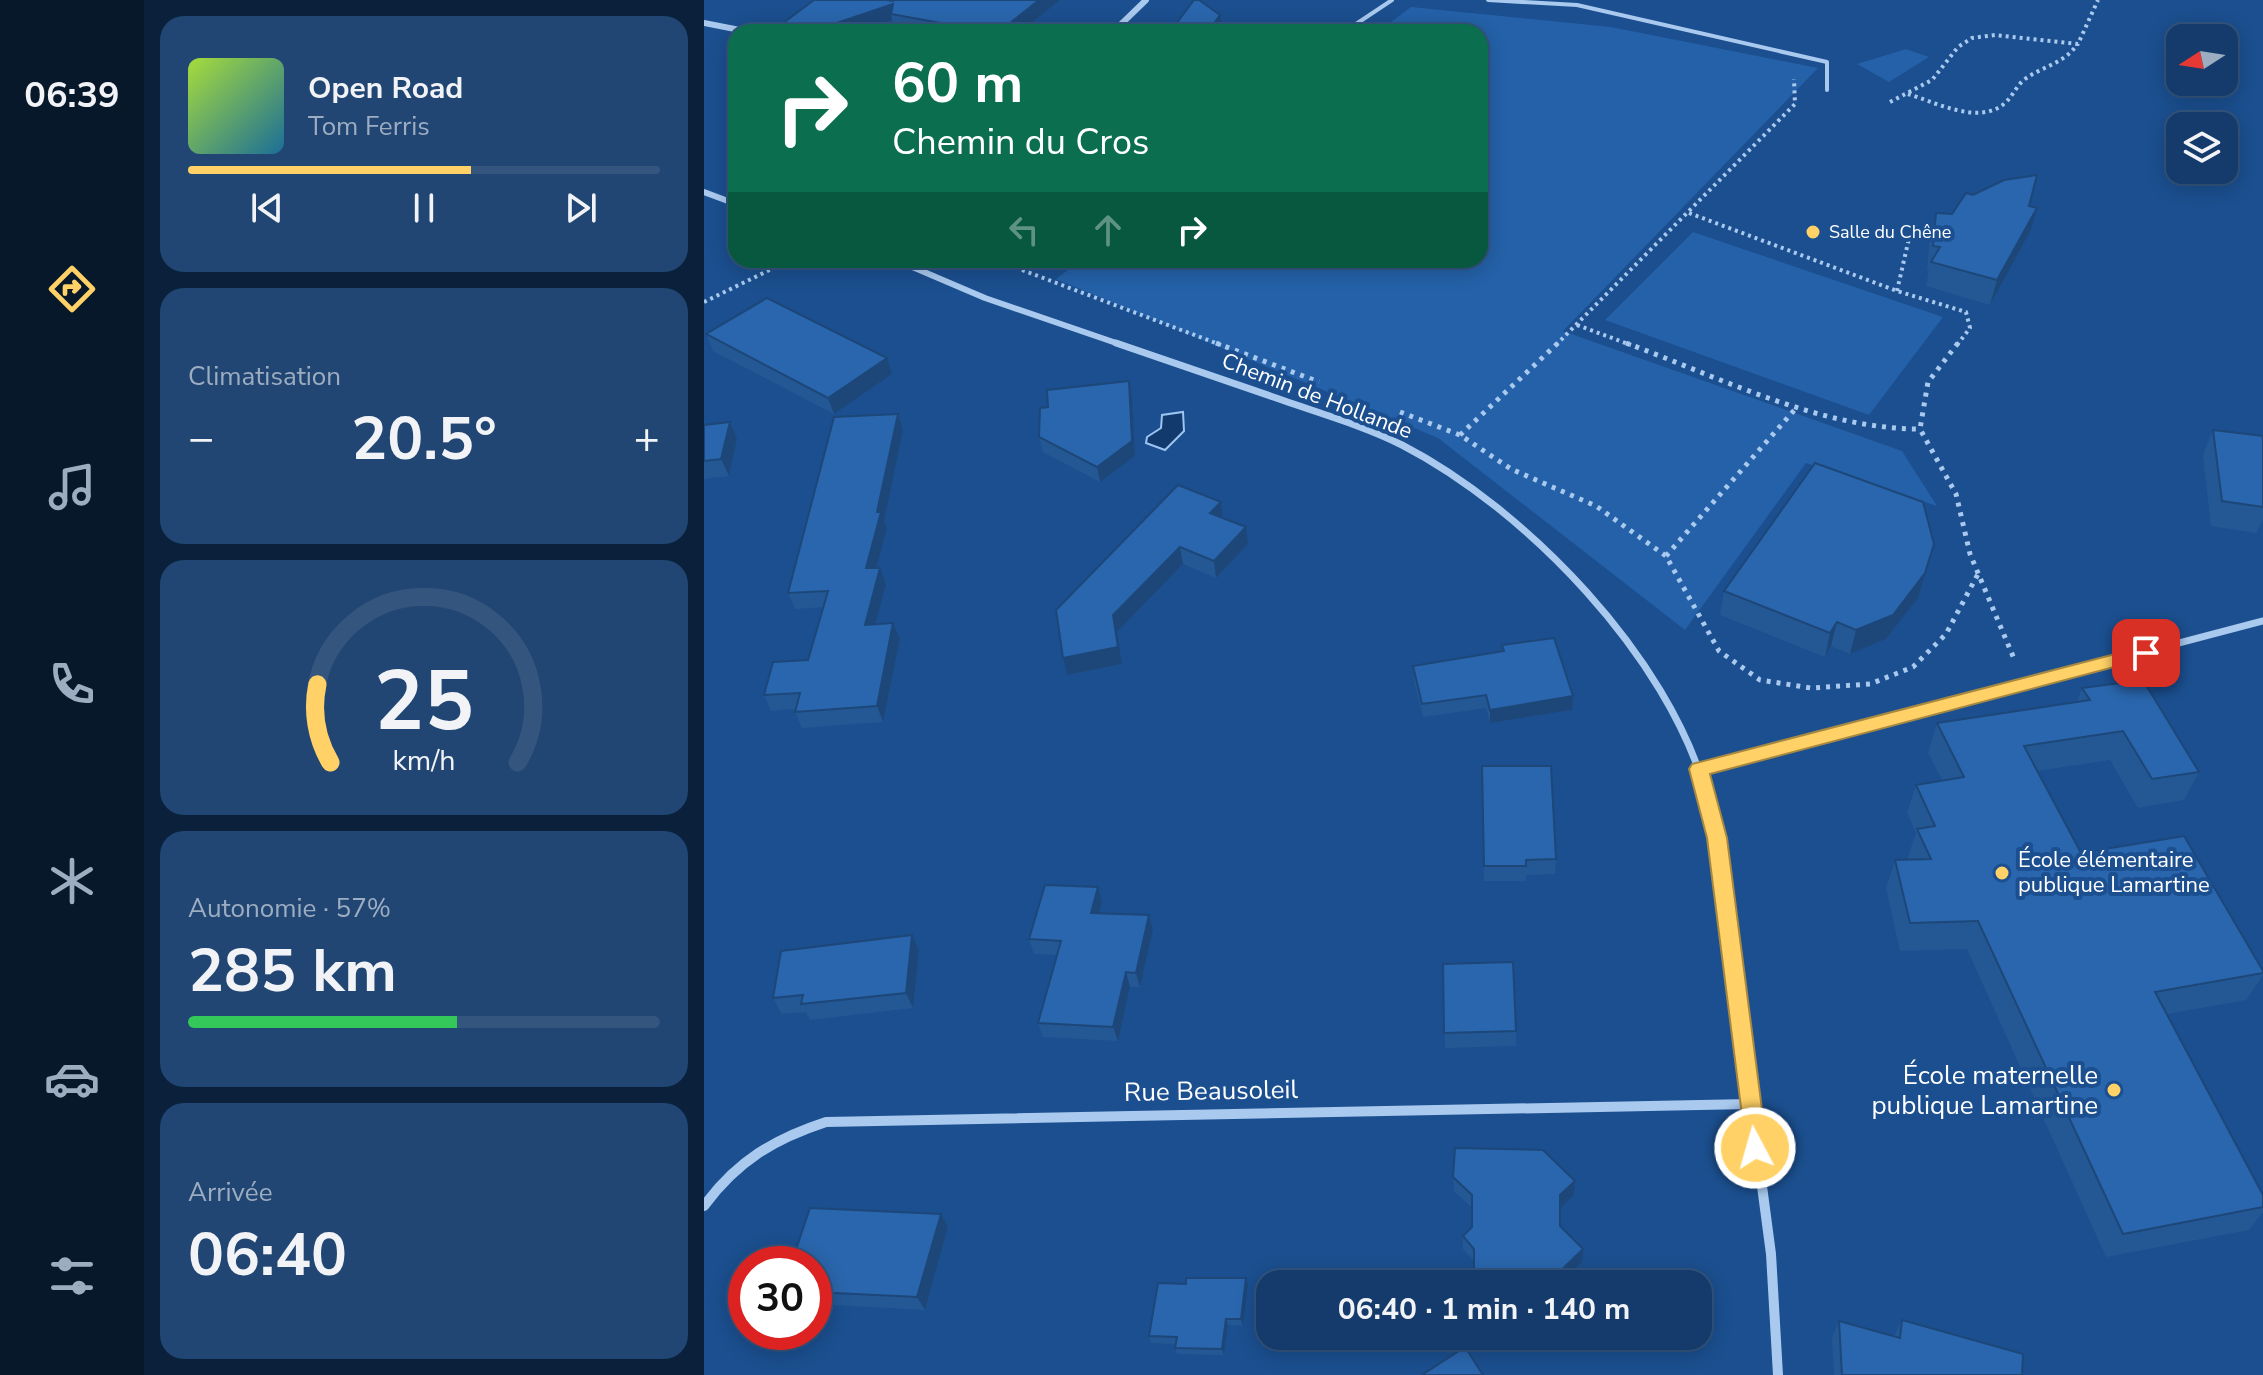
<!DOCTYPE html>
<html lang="fr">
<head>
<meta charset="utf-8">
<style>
	body { margin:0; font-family:"Nunito Sans",sans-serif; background:#214673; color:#f1f3f6; height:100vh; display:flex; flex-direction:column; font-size:30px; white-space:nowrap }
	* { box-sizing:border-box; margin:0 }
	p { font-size:26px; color:#9dadc1 }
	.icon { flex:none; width:44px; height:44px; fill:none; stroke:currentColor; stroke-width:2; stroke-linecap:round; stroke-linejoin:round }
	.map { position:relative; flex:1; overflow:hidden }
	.details { display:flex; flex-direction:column; gap:16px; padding:16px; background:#0b203b; width:560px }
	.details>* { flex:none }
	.hud { position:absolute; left:24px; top:24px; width:760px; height:244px; border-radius:24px; box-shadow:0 4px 20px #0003,0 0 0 2px #33557e; background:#0b6e4f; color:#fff; overflow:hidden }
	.needle { width:52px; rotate:258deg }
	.controls { position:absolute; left:1462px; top:24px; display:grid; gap:16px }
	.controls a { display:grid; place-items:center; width:72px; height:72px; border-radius:16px; background:#143b6b; box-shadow:0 4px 20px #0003,0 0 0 2px #33557e; font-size:40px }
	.speed { position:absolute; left:24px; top:1246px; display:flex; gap:16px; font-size:40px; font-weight:700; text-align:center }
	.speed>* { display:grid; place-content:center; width:104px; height:104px; border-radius:50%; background:#143b6b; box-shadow:0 4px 20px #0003,0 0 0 2px #33557e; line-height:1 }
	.speed .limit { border:12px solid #d22; background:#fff; color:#111 }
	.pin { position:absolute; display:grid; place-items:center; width:68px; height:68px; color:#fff; margin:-34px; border-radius:16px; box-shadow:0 4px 12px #0006 }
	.me { position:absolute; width:88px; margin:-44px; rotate:354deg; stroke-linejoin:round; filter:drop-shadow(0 0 6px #0008) }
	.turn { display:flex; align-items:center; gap:28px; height:168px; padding:0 32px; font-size:36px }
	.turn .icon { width:104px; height:104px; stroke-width:2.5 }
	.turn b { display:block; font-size:56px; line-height:68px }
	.lanes { display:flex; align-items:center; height:76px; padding:0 32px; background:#0003; justify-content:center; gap:40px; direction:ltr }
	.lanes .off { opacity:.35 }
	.big { font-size:60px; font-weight:700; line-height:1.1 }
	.details .card { flex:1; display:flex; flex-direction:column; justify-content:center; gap:12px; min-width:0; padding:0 28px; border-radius:24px; background:#214673 }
	.details .dial { align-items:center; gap:0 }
	.dial svg { height:208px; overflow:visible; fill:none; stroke:#33557e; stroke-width:7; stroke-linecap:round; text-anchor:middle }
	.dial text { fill:#f1f3f6; stroke:none }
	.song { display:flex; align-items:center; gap:24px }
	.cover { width:96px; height:96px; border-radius:12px; background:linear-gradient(135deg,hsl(80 70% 55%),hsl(200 70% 35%)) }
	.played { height:8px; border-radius:4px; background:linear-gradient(90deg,#ffd166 60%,#33557e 60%) }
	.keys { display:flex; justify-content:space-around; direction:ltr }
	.heat { display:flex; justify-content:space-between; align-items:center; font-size:44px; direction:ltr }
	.charge { height:12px; border-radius:6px; background:linear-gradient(90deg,#34c759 57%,#33557e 0) }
	.trip { position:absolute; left:552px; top:1270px; width:456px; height:80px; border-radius:24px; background:#143b6b; box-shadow:0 4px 20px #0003,0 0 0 2px #33557e; font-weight:700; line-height:80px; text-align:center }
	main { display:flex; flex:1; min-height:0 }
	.dock { display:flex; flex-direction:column; width:144px; justify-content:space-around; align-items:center; background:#08182b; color:#9dadc1 }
	.dock .icon { width:56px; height:56px }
	.dock .current { color:#ffd166 }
	.dock b { font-size:36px; color:#f1f3f6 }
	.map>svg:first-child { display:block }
</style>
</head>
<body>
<main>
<nav class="dock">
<b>06:39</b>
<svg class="icon current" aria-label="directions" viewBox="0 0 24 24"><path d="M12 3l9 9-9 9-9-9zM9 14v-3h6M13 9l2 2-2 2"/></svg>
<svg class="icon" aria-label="music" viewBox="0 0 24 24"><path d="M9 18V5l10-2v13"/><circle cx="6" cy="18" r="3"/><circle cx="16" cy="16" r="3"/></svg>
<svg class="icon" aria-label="phone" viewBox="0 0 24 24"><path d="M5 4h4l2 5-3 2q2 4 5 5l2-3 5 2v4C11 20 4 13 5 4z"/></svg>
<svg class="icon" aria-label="climate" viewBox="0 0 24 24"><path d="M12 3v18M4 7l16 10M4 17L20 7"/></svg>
<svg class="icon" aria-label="car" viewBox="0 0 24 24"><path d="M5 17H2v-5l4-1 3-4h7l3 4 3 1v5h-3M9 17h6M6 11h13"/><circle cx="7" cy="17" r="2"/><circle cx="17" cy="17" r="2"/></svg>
<svg class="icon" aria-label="filters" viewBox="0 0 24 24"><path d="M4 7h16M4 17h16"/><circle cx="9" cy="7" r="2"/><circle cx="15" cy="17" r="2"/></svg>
</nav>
<section class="details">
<div class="card">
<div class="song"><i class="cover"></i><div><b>Open Road</b><p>Tom Ferris</p></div></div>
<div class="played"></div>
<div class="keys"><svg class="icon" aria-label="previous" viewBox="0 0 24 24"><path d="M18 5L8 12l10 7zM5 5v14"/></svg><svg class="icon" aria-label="pause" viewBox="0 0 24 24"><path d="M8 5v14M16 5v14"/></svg><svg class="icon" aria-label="next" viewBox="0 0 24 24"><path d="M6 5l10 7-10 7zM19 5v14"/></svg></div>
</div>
<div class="card"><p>Climatisation</p>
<div class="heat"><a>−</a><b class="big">20.5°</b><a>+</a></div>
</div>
<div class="card dial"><svg viewBox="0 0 100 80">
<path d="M14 69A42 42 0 1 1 86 69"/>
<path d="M14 69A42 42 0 0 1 9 39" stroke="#ffd166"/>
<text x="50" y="56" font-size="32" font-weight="700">25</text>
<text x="50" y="72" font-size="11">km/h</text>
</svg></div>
<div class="card"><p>Autonomie · 57%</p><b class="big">285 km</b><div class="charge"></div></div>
<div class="card"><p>Arrivée</p><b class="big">06:40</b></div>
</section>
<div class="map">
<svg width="1559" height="1375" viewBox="0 0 1559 1375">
	<rect width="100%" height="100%" fill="#1b4f8f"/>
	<g fill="#2461a8">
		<polygon points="707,7 907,27 1114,68 859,331 1198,451 1233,506 1102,463 981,630 734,438 352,279 377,260 776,260 776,32 674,32"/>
		<polygon points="1202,49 1225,57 1185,82 1153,64"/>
		<polygon points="989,232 1239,317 1165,415 901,320"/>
	</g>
	<polygon fill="#123a6d" stroke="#9cc4f0" stroke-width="2" points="479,412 480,431 461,450 442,443 443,437 457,428 458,415"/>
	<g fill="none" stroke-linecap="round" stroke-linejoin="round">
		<g stroke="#a9c9ee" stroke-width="4" stroke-dasharray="3 4" stroke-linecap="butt">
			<path d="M1204,94C1231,102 1275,126 1301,103C1309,96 1312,86 1321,79C1339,66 1359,64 1373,45"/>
			<polyline points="1186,102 1228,80 1254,47 1268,38 1291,35 1374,44 1394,0"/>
			<polyline points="985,213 1193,291 1262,312 1266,328 1253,345"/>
			<polyline points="318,270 517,345"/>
			<polyline points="1193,291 1208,225"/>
			<polyline points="0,302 86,260"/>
			<polyline points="873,325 927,345"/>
			<polyline points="852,345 1091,104 1090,79"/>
		</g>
		<g stroke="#a9c9ee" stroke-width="5" stroke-dasharray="4 6" stroke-linecap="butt">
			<polyline points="512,343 615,382"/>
			<path d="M922,343C1015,377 1116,429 1216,429"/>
			<polyline points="1254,343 1224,382 1216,429 1252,494 1266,554 1311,661"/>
			<polyline points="696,412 756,435 807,469 892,506 962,556 1015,651 1056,680 1107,688 1166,684 1209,667 1242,634 1274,574"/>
			<polyline points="756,435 854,343"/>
			<polyline points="962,556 1093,407"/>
		</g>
		<g stroke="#a9c9ee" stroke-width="4">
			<polyline points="784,0 873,5 1123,62 1123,90"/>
			<polyline points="640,32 688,0"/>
		</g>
		<g stroke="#a9c9ee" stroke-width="6">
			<polyline points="0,23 46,32"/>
			<polyline points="409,32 442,0"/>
			<polyline points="0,192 32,204"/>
			<polyline points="192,260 281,298 418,345"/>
		</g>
		<g stroke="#a9c9ee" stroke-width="7">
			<path d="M412,343C468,362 523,381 578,400C618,414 660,426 698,445C822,509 964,656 1002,793"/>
			<polyline points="995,769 1559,621"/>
		</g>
		<g stroke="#a9c9ee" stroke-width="10">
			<polyline points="1001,791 1010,824 1067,1254 1074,1375"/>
			<path d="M0,1206C33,1161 70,1139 122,1122L1046,1104"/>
		</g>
	</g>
	<g fill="#245895">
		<polygon points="190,0 356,0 316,32 210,32 191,28 188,20 153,32"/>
		<polygon points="1325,206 1326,232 1286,305 1222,286 1225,270 1223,270 1226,237 1232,213 1248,214"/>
		<polygon points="2,334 188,374 130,414 9,351"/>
		<polygon points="425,381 428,396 431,456 396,482 339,452 335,437 344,407"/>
		<polygon points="26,422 33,439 25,476 0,479 0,425"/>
		<polygon points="199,430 180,522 183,528 172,568 182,584 171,624 196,639 179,722 98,728 91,712 92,709 67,711 60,695 104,660 119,607 91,609 84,593"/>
		<polygon points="1509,430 1559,436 1559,519 1552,533 1507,526 1499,455"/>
		<polygon points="517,502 519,518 544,544 512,578 479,564 413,632 418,664 363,675 359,658"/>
		<polygon points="1230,544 1214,598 1182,639 1146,654 1127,646 1121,657 1016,615 1020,591"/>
		<polygon points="798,645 868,710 786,723 782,708 719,717 710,680 709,666 798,651"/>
		<polygon points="1378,688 1495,772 1480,800 1434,808 1406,760 1333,771 1377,853 1559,971 1559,975 1542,1000 1463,1014 1559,1195 1559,1212 1545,1230 1402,1257 1263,949 1196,951 1182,888 1191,860 1205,860 1204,857 1212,833 1203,813 1212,785 1238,780 1224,753 1233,723 1373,702"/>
		<polygon points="778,766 852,859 851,874 822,875 822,881 780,881"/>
		<polygon points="394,887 398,902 395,913 445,915 449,930 436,987 426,987 414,1041 339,1037 334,1023 353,955 330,954 325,939"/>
		<polygon points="215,951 209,1008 106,1020 102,1012 78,1014 69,998"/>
		<polygon points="739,964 812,1031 812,1046 741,1048"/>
		<polygon points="749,1177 871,1181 870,1195 856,1208 856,1226 878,1262 855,1284 770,1284 770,1261 759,1249 759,1236 768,1227 768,1208 750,1191"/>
		<polygon points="237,1214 244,1227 221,1310 110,1304 110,1264"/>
		<polygon points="482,1284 544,1285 539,1326 524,1325 520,1355 473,1354 471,1348 472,1344 447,1343 445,1336"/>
		<polygon points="1198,1320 1318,1375 1130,1375 1128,1338 1135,1321 1190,1336"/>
	</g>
	<g fill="#1d4779">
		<polygon points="335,0 356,0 316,32 295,32"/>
		<polygon points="189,4 187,14 188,20 153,32 106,32"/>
		<polygon points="516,15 518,30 516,32 504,32"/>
		<polygon points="1333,208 1326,232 1286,305 1293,280"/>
		<polygon points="183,358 188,374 130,414 124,398"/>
		<polygon points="425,381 428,396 431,456 396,482 393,467"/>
		<polygon points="194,414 199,430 180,522 183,528 168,584 162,568"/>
		<polygon points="26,422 33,439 25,476 17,459"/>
		<polygon points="517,502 519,519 506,513"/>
		<polygon points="542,527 544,544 512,578 510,561"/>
		<polygon points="1230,544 1214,598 1182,639 1146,654 1152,630"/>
		<polygon points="476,547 479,564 413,632 418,664 363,675 359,658"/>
		<polygon points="176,568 182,584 167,641 161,625"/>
		<polygon points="1133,622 1127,646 1121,657 1126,633"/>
		<polygon points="189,623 196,639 179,722 173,706"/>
		<polygon points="869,696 868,710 786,723 786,710"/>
		<polygon points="394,887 398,902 391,927 387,913"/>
		<polygon points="445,915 449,930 436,987 432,973"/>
		<polygon points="208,935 215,951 209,1008 202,993"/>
		<polygon points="422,972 426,987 414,1041 409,1027"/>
		<polygon points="871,1181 870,1195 855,1209 856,1195"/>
		<polygon points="237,1214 244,1227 221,1310 213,1297"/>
		<polygon points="879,1249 878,1262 855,1284 843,1284"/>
		<polygon points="542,1278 544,1285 539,1326 537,1319"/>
		<polygon points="522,1319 524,1325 520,1355 518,1349"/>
	</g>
	<g fill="#2a66ad" stroke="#1d4779" stroke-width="2">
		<polygon points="110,0 182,0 189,1 190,0 335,0 295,32 286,32 187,14 189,4 106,32 67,32"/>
		<polygon points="490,0 495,0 516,15 504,32 466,32"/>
		<polygon points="1333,175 1325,206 1333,208 1293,280 1227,262 1236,247 1229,246 1232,213 1248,214 1262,193 1269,195 1300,180"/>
		<polygon points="63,298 183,358 124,398 2,334"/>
		<polygon points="425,381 428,441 393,467 335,437 336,408 344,407 343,390"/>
		<polygon points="194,414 173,512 177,512 162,568 176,568 161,625 189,623 173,706 91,712 96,693 60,695 69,662 104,660 124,591 84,593 130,417"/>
		<polygon points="26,422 17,459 0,461 0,425"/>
		<polygon points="1509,430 1559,436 1559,507 1518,501"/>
		<polygon points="1111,463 1219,502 1230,544 1221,573 1189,615 1152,630 1133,622 1126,633 1020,591"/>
		<polygon points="474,485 517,502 506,513 542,527 510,561 476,547 409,615 414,647 359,658 352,610"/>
		<polygon points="850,638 869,696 786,710 782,695 718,704 709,666 800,651 798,645"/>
		<polygon points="1439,680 1495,772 1448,779 1419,731 1320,746 1377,853 1480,836 1559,971 1559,973 1451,992 1559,1195 1559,1207 1419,1234 1274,921 1206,923 1191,860 1227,859 1213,829 1231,826 1212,785 1260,777 1233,723 1386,700 1378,688"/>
		<polygon points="778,766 847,766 852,859 822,860 822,866 780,866"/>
		<polygon points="341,885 394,887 387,913 445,915 432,973 422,972 409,1027 334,1023 357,941 325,939"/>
		<polygon points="208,935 202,993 97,1004 99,995 69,998 77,951"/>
		<polygon points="809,962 812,1031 740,1033 739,964"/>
		<polygon points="751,1148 839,1150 871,1181 856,1195 856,1226 879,1249 843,1284 778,1284 770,1276 770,1249 759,1236 768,1227 768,1195 749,1177"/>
		<polygon points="106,1208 237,1214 213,1297 110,1292 110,1264 87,1264"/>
		<polygon points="482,1278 542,1278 537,1319 522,1319 518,1349 471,1348 473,1337 445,1336 454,1283 482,1284"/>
		<polygon points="1198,1320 1319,1354 1318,1375 1138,1375 1135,1321 1196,1338"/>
		<polygon points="761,1347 779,1375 718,1375"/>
	</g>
	<polygon fill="#ffd166" stroke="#a68842" stroke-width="2" points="1442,646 1448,648 1448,657 1006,774 1023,838 1063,1148 1059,1155 1051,1159 1043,1155 1003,838 985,769 988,764"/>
	<g fill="#ffd166" stroke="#1b4f8f" stroke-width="3">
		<circle cx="1109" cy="232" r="8"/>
		<circle cx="1298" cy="873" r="8"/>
		<circle cx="1410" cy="1090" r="8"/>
	</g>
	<g text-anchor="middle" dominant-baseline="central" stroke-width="8" stroke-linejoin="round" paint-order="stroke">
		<g font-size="18" fill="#fff" stroke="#1b4f8f" text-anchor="start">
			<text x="1125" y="232">Salle du Chêne</text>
		</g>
		<g font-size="22" fill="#fff" stroke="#1b4f8f">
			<text transform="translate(613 396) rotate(21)">Chemin de Hollande</text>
		</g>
		<g font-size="22" fill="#fff" stroke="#1b4f8f" text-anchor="start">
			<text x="1314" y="860">École élémentaire<tspan x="1314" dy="25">publique Lamartine</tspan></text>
		</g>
		<g font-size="26" fill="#fff" stroke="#1b4f8f" text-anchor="end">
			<text x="1394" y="1075">École maternelle<tspan x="1394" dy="30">publique Lamartine</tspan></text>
		</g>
		<g font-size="26" fill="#fff" stroke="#1b4f8f">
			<text transform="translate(507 1091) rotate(-1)">Rue Beausoleil</text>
		</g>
	</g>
</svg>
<div class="controls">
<a><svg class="needle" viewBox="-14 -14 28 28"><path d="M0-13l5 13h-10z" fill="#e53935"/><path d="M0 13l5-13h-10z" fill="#9dadc1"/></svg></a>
<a><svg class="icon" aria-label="layers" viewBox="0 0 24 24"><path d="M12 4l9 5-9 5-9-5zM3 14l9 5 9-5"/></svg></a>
</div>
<div class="speed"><div class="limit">30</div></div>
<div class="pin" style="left:1442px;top:653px;background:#d93025"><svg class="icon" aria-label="arrive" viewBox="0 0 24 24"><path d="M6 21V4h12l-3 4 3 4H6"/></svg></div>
<svg class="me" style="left:1051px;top:1148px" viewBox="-20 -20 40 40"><circle r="17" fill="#ffd166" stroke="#fff" stroke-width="3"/><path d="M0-11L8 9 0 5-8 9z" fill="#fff"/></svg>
<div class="trip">06:40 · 1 min · 140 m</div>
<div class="hud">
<div class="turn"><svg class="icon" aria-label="right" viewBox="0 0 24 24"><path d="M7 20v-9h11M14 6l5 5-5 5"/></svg><div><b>60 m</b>Chemin du Cros</div></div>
<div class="lanes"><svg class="icon off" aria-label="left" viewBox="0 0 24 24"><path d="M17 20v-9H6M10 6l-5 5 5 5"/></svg><svg class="icon off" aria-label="ahead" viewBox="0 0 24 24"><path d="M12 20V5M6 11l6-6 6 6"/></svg><svg class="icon" aria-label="right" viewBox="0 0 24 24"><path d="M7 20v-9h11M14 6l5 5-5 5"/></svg></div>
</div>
</div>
</main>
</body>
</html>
